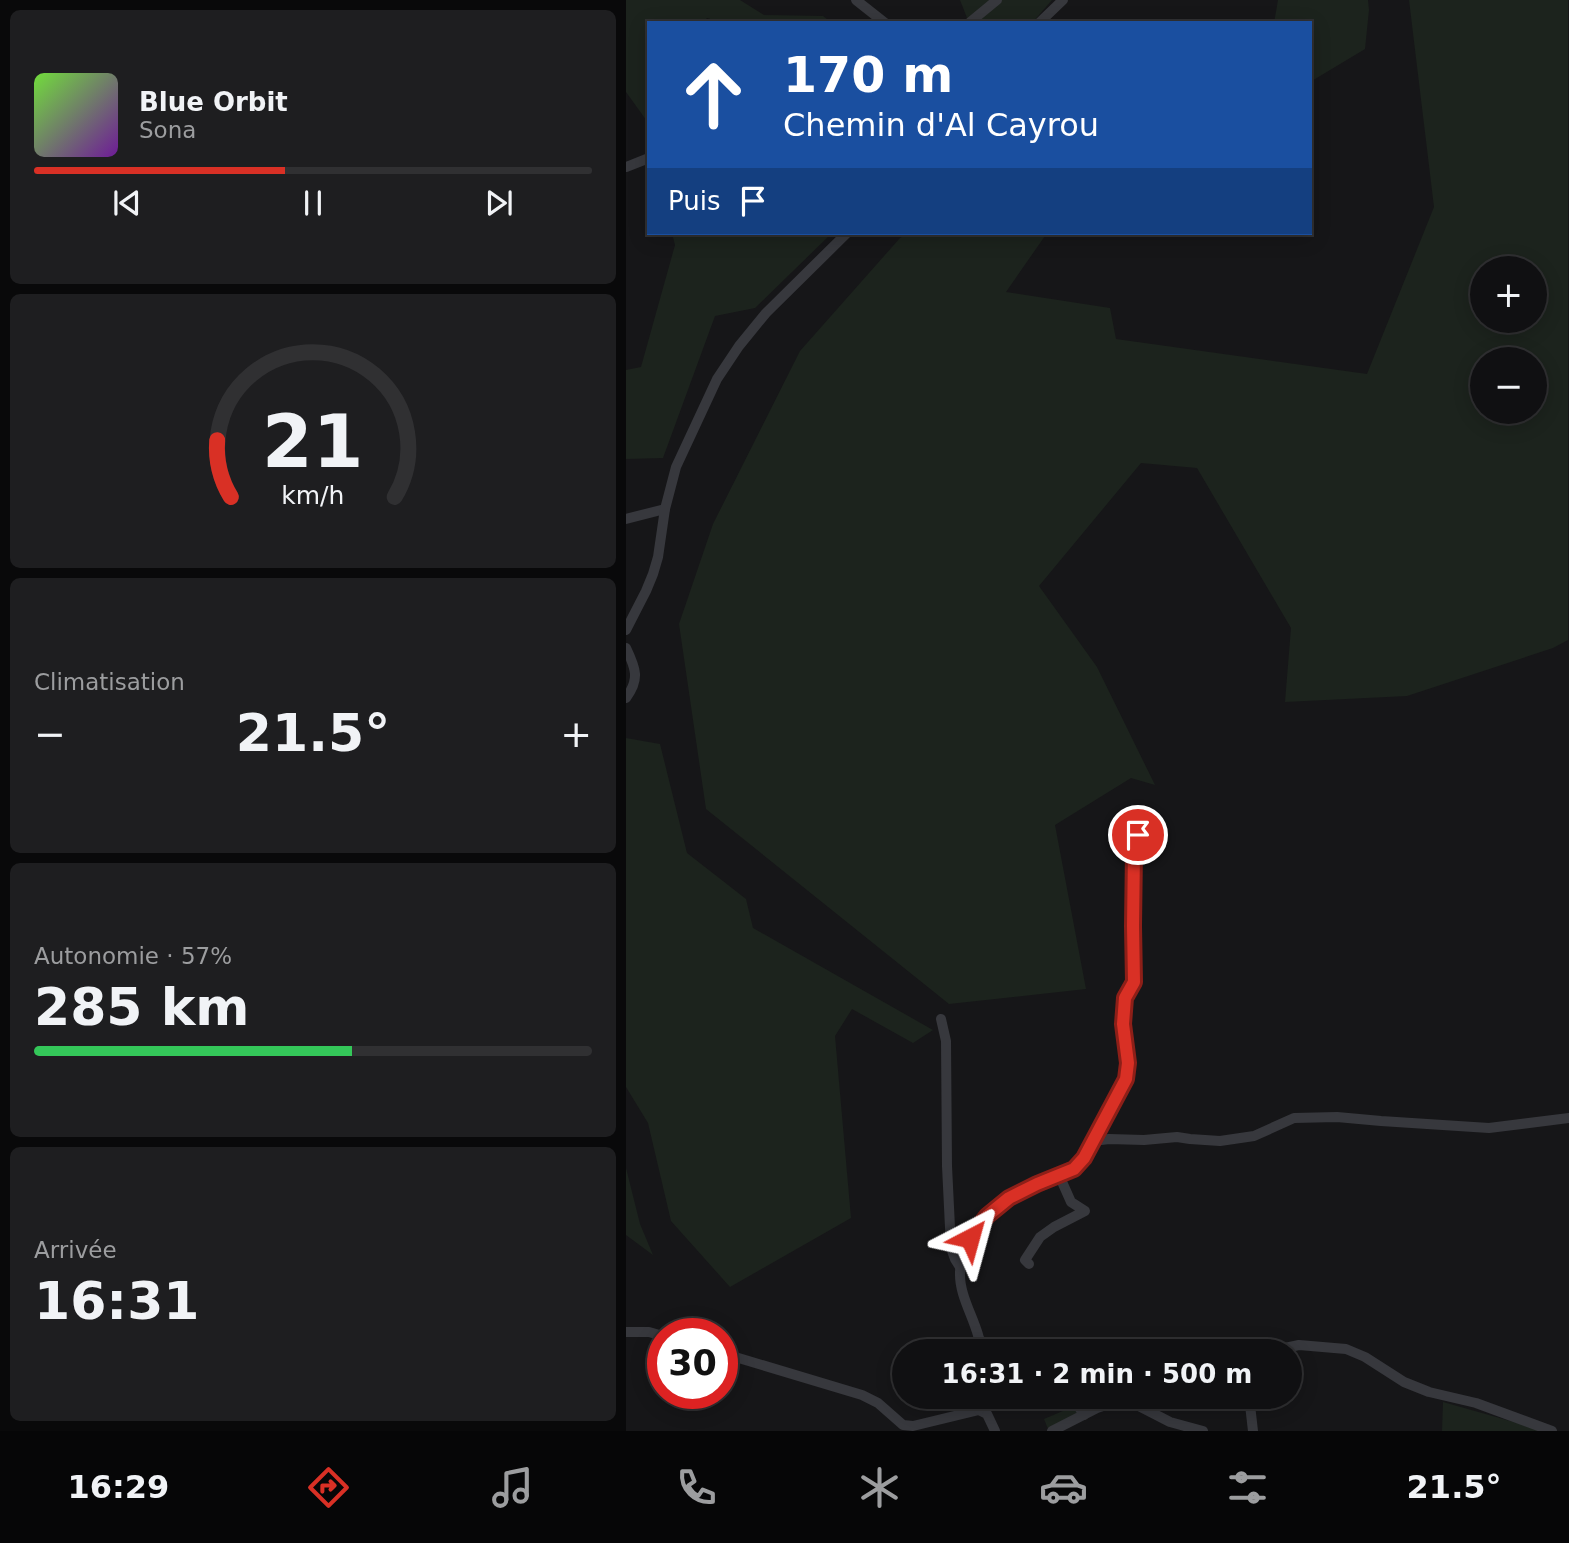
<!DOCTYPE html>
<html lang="fr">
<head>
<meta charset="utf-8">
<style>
	body { margin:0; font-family:"DejaVu Sans",sans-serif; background:#1e1e20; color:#f1f3f6; height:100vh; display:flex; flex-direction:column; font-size:26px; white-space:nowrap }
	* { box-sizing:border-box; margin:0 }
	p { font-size:23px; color:#9c9d9f }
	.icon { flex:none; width:38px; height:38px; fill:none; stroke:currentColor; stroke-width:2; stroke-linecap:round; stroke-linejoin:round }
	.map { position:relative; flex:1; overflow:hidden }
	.drawer { display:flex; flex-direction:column; gap:10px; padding:10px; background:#09090a; width:626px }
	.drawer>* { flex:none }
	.top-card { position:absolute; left:21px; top:21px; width:665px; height:214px; border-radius:0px; box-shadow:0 4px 18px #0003,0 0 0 2px #303032; background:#1a4fa0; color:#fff; overflow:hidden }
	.tools { position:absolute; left:844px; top:256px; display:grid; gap:14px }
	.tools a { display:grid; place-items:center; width:77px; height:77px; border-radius:50%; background:#101012; box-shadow:0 4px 18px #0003,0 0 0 2px #303032; font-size:35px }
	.speed { position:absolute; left:21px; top:1318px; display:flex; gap:14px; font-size:35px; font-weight:700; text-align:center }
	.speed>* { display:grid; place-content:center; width:91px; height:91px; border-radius:50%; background:#101012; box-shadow:0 4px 18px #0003,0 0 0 2px #303032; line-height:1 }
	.speed .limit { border:10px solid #d22; background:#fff; color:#111 }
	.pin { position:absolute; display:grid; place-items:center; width:60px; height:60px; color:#fff; margin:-30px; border:4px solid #fff; border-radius:50%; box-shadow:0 2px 7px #0007 }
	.me { position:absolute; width:77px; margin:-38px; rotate:39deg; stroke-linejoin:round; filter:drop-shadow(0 0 5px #0008) }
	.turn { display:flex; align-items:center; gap:24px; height:147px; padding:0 21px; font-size:32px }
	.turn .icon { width:91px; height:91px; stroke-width:2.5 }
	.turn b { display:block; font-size:49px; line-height:60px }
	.then { display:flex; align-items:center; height:66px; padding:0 21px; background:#0003; gap:14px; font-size:26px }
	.big { font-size:52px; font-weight:700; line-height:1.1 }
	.drawer .card { flex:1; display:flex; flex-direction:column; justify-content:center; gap:10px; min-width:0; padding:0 24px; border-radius:10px; background:#1e1e20 }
	.drawer .dial { align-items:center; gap:0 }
	.dial svg { height:182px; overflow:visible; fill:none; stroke:#303032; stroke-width:7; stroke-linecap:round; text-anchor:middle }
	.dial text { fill:#f1f3f6; stroke:none }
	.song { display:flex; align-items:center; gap:21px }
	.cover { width:84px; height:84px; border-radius:10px; background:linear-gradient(135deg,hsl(100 70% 55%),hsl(280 70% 35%)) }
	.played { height:7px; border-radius:4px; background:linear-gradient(90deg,#d93025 45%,#303032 45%) }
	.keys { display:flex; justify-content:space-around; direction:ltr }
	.heat { display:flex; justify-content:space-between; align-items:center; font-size:38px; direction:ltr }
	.charge { height:10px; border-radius:5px; background:linear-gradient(90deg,#34c759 57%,#303032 0) }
	.trip { position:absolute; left:266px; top:1339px; width:410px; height:70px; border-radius:35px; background:#101012; box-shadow:0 4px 18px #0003,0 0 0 2px #303032; font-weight:700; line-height:70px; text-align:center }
	.tabs { display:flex; height:112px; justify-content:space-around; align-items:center; background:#060607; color:#9c9d9f }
	.tabs .icon { width:49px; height:49px }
	.tabs .on { color:#d93025 }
	.tabs b { font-size:32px; color:#f1f3f6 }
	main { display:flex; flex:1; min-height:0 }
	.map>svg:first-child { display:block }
</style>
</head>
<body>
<main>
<section class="drawer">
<div class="card">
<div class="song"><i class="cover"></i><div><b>Blue Orbit</b><p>Sona</p></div></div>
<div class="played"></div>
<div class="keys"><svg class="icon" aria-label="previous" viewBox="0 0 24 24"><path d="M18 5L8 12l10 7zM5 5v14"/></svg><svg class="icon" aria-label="pause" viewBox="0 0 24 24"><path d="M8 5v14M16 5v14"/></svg><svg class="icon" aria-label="next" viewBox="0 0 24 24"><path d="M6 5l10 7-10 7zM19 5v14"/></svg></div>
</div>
<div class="card dial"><svg viewBox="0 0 100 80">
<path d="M14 69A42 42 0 1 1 86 69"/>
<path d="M14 69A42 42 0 0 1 8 44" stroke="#d93025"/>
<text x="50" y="56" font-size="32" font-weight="700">21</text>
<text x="50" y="72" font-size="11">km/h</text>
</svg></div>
<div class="card"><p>Climatisation</p>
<div class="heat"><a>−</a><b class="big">21.5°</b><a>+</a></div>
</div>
<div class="card"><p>Autonomie · 57%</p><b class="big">285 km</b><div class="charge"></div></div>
<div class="card"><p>Arrivée</p><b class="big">16:31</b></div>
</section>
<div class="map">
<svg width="943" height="1431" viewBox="0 0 943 1431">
	<rect width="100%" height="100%" fill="#161618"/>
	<g fill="#1c231d" fill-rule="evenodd">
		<polygon points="0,0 114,0 138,15 197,16 206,23 98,23 81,18 76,23 23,23 23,124 0,92"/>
		<polygon points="334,0 426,0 406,23 343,23"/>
		<polygon points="652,0 742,0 743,10 739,49 684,82 684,23 648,23"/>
		<path d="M783,0H942V640L927,648L781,696L659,702L665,628L571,468L515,463L413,586L471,667L529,785L505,778L429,825L460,989L323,1004L80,809L53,624L87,524L174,351L274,238L283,233H421L380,292L484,308L490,339L741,374L808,207ZM856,268H908V320H856ZM856,359H908V411H856Z"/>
		<polygon points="46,233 206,233 129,308 89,316 37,458 0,459 0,370 15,367 49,245"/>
		<polygon points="0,738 34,744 61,853 120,899 127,928 307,1030 287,1043 226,1009 209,1036 225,1218 104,1287 45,1221 22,1123 0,1087"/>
		<polygon points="0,1168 14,1224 27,1255 0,1235"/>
		<polygon points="817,1402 919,1431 816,1431"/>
		<polygon points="451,1405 455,1413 422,1429 418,1419"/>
	</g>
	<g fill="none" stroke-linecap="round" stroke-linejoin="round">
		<g stroke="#37383d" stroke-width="10">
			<polyline points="230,0 259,23"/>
			<polyline points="343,23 371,0"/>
			<polyline points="413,23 437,0"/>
			<polyline points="0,167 23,158"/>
			<polyline points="0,519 39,509"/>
			<polyline points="0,630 20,591 27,574 32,557 39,509 50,467 91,379 113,346 140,313 221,233"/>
			<path d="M0,648C10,669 14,679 0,698"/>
			<polyline points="315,1019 320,1041 321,1166 325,1248 329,1259 334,1267"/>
			<polyline points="467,1141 483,1139 518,1140 551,1137 564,1139 594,1141 628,1136 668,1118 711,1117 755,1121 863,1128 943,1118"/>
			<polyline points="403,1264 399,1260 414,1237 428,1227 459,1211 445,1202 433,1175"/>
			<polyline points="0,1332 23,1332 37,1336"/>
			<polyline points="355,1341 383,1351"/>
			<path d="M355,1351C354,1326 333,1299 334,1273C334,1231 377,1199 411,1184C430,1175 443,1174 458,1158L500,1079L502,1063L497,1024L499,998L508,982L507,851L512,835"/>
			<polyline points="644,1351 673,1345 720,1349 739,1357 778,1382 803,1392 850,1403 926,1431"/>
			<polyline points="96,1353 236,1395 252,1403 277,1425 287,1426 353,1410"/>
			<polyline points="446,1396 458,1415"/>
			<polyline points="623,1396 627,1431"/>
			<polyline points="353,1410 361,1414 369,1431"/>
			<polyline points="353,1410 354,1396"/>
			<polyline points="426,1431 471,1408 495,1400 507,1403 544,1422 577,1431"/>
		</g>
	</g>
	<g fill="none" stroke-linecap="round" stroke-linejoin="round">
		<g stroke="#8d1f18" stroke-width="18">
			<polyline id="route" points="344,1238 361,1216 383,1198 411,1184 448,1169 458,1158 500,1079 502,1063 497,1024 499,998 508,982 507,926 508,851 512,835"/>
		</g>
		<use href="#route" stroke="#d93025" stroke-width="12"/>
	</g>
</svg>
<div class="tools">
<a>+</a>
<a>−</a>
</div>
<div class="speed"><div class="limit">30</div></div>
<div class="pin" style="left:512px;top:835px;background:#d93025"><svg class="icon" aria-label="arrive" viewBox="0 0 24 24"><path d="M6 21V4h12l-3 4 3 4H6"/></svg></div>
<svg class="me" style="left:344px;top:1238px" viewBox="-20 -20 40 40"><path d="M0-17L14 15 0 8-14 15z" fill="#d93025" stroke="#fff" stroke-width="4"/></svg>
<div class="trip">16:31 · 2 min · 500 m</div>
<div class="top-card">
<div class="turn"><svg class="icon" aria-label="ahead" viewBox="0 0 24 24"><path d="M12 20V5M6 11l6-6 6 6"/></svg><div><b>170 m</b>Chemin d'Al Cayrou</div></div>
<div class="then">Puis<svg class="icon" aria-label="arrive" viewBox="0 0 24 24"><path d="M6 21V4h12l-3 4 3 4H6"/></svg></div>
</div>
</div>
</main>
<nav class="tabs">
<b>16:29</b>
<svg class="icon on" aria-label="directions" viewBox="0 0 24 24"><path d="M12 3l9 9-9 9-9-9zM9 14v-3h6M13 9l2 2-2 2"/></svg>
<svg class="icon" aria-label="music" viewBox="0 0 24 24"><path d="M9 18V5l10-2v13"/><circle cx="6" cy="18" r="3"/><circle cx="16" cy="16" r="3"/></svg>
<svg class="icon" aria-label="phone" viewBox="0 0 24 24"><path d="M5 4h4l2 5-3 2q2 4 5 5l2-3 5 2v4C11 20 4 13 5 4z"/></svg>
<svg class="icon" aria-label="climate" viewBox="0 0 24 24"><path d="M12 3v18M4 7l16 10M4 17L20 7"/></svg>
<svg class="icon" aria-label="car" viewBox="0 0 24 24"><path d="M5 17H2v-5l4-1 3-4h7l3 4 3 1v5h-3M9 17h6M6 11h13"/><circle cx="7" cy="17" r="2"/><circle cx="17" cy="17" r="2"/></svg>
<svg class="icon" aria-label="filters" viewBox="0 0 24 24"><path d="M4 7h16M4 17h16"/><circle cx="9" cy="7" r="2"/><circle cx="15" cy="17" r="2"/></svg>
<b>21.5°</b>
</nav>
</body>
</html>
